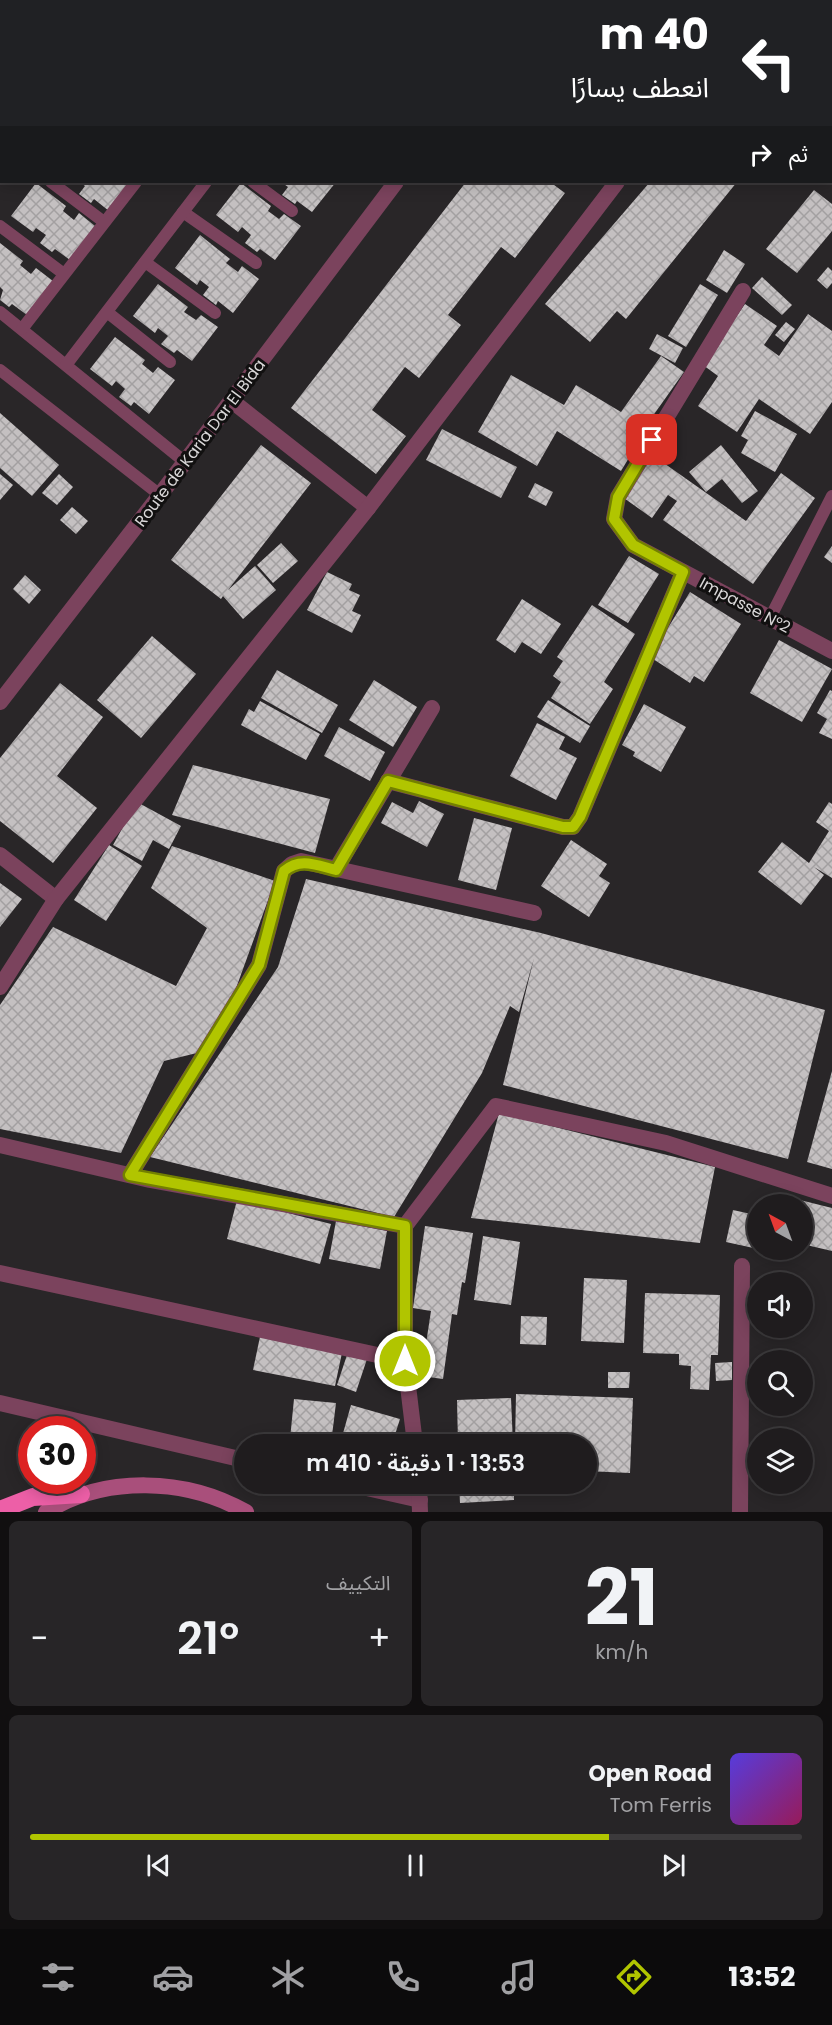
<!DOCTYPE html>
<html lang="ar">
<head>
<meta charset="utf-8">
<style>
	body { margin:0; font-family:Poppins,"Noto Sans Arabic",sans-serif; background:#272527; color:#f1f3f6; direction:rtl; height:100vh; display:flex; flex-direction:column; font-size:22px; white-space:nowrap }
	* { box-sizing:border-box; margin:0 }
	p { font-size:20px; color:#a1a1a4 }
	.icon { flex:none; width:33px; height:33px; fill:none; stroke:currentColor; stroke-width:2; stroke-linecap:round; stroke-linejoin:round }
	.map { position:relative; height:1512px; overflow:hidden; direction:ltr }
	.panel { display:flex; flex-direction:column; gap:9px; padding:9px; background:#110f10; flex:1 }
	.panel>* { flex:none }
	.top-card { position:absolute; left:0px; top:0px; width:832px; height:183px; box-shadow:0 3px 15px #0003,0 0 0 2px #3c3a3c; direction:rtl; background:#202124; color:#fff; overflow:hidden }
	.needle { width:39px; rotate:319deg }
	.tools { position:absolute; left:747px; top:1194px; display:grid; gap:12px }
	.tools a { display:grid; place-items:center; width:66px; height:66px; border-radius:50%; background:#1f1c1e; box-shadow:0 3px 15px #0003,0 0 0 2px #3c3a3c; font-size:30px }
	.speed { position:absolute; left:18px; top:1416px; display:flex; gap:12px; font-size:30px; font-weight:700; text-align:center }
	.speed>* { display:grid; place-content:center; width:78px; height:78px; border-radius:50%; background:#1f1c1e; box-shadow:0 3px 15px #0003,0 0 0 2px #3c3a3c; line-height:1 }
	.speed .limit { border:9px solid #d22; background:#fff; color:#111 }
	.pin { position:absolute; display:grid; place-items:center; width:51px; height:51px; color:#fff; margin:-26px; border-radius:12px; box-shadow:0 3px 9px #0006 }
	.me { position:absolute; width:66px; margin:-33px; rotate:0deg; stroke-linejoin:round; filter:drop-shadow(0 0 4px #0008) }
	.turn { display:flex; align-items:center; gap:21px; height:126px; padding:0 24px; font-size:27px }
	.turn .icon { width:78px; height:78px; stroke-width:2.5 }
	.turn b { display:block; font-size:42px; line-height:51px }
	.then { display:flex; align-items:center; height:57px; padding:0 24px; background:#0003; gap:12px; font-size:22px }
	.big { font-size:45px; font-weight:600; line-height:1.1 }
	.panel .card { flex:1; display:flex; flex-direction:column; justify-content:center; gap:9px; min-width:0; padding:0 21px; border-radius:9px; background:#272527 }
	.panel .dial { align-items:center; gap:0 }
	.dial b { font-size:78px; line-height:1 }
	.song { display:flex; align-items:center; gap:18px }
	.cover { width:72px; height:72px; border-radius:9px; background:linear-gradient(135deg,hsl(250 70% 55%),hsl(330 70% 35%)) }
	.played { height:6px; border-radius:3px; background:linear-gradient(90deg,#b1c500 75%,#3c3a3c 75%) }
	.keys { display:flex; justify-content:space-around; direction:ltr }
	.heat { display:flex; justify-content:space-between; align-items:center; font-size:33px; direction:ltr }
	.panel .tiles { flex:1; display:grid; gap:9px; grid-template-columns:1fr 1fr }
	.card:last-child { grid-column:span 2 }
	.trip { position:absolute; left:234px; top:1434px; width:363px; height:60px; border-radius:30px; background:#1f1c1e; box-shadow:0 3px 15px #0003,0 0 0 2px #3c3a3c; font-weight:600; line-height:60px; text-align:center; direction:rtl }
	.menu { display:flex; height:96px; justify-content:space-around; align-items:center; background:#0c0b0c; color:#a1a1a4 }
	.menu .icon { width:42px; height:42px }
	.menu .active { color:#b1c500 }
	.menu b { font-size:27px; color:#f1f3f6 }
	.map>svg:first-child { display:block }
</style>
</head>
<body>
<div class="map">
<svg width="832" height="1512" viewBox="0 0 832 1512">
	<defs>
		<pattern id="building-cross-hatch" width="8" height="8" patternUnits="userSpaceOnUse" patternTransform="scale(1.5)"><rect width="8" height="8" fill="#c4c0c1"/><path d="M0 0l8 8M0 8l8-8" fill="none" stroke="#a3a0a1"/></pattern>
	</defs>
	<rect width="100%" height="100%" fill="#292628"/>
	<g fill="url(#building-cross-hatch)">
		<polygon points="80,182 132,182 109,211 94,199 91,203 79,194 85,186"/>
		<polygon points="281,182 336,182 312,212 297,201 295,204 282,195 288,187"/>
		<polygon points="466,182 550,182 565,193 515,258 501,247 448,315 461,325 419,378 405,367 372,410 406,436 376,474 291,408"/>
		<polygon points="650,182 737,182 626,319 617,311 590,342 545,304"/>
		<polygon points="36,183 66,206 63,211 74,220 79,213 95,226 70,260 55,249 52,252 40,243 46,235 36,228 33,232 11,216"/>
		<polygon points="241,183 271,206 268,211 279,219 284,214 301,226 275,260 260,249 257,252 245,243 251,235 242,227 238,232 216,215"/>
		<polygon points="814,190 832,204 832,231 797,273 766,249"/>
		<polygon points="200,235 230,259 226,263 238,272 242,266 259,279 233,313 218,301 216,305 203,295 209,287 200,280 197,285 175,268"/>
		<polygon points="0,243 23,261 20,265 31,274 36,268 53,281 27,315 12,304 9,307 0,300 3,290 0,287"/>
		<polygon points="724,250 745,264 727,293 706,280"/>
		<polygon points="828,267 832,271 832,283 827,289 817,280"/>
		<polygon points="762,277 792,305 782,315 752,288"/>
		<polygon points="158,284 188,307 184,312 196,320 201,315 218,327 192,361 177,350 174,353 161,344 168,336 158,328 155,333 133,316"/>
		<polygon points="700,284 718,295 686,347 668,336"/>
		<polygon points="745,304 777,326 764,345 779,356 808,314 832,331 832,402 810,434 759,399 737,432 698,406 718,376 703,365"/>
		<polygon points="786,322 795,329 784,342 775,335"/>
		<polygon points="657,334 683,348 675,363 649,349"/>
		<polygon points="115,337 145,360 142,364 153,373 158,367 175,380 149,414 134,402 131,406 119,397 125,389 116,381 112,386 90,369"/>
		<polygon points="661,356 684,372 645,427 647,428 621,471 557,431 537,466 478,432 511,375 564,405 576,385 621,412"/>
		<polygon points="755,411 797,434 775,472 741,453 748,440 741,436"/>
		<polygon points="0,413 59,465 32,496 0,468"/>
		<polygon points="442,429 517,467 501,498 426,460"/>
		<polygon points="261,445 311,483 228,590 255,566 276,590 243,619 223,596 221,599 171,560"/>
		<polygon points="721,445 758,491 742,503 722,479 706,492 689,472"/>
		<polygon points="651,454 746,521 781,473 815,498 753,584 663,520 677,501 668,495 652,518 621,496"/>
		<polygon points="0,474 13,485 0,500"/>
		<polygon points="59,474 73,487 57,505 42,493"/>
		<polygon points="535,483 553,492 546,506 528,497"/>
		<polygon points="72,507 88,521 76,534 60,520"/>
		<polygon points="281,543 298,561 273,583 257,565"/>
		<polygon points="832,546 832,563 824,557"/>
		<polygon points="629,556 659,574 628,623 598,605"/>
		<polygon points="327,572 352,584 349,590 360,595 352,611 361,615 352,633 307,610"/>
		<polygon points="25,575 41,590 29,604 13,589"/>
		<polygon points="690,592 741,624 704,682 694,676 690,683 650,657"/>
		<polygon points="522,599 561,624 541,654 522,642 515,653 496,640"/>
		<polygon points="592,605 635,634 604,682 613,689 590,724 551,698 561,682 553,676 563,661 557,657"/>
		<polygon points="152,636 196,674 141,738 97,700"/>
		<polygon points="779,640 832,669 802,722 750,693"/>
		<polygon points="277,670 338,705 322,733 261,698"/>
		<polygon points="374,680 417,707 393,747 349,720"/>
		<polygon points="60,683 103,717 57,776 97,808 53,863 0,821 0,758"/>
		<polygon points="830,690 832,691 832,739 819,733 827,719 817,713"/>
		<polygon points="548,700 590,726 580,743 537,717"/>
		<polygon points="260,701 320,734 306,760 241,725 249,709 254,712"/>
		<polygon points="644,704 686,727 661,772 633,756 635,752 622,745"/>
		<polygon points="537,723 565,737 559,749 577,758 556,800 510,776"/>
		<polygon points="339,727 385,752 370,781 324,756"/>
		<polygon points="193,765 330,799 315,853 172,815"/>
		<polygon points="419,801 444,814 427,847 381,823 392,802 413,813"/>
		<polygon points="137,802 181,826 169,849 153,840 142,861 113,845"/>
		<polygon points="829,802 832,804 832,878 814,867 824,875 801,905 758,872 782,842 809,863 829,831 816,822"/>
		<polygon points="474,818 512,828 496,890 458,880"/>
		<polygon points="571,840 607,864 599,876 610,883 589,917 541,886"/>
		<polygon points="109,845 142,866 106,921 74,900"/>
		<polygon points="172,846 275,881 231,1002 197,1053 164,1061 121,1153 0,1129 0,1005 53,927 176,986 207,928 151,888"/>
		<polygon points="306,879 541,933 825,1010 788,1159 503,1085 534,958 519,1012 510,1006 482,1073 394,1217 150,1157 278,967"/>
		<polygon points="0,883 22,899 0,927"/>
		<polygon points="832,1071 832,1169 807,1162"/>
		<polygon points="499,1113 715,1167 700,1243 471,1218"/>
		<polygon points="792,1198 832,1208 832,1251 802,1244 802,1204 790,1204"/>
		<polygon points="237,1200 331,1224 320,1264 227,1239"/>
		<polygon points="733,1210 751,1214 749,1224 758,1225 758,1249 726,1242"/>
		<polygon points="336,1221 387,1231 380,1269 329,1259"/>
		<polygon points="425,1226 473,1233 465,1283 462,1282 457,1315 452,1314 443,1379 421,1376 431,1311 413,1308"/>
		<polygon points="483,1236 520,1242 511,1305 474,1300"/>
		<polygon points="584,1278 627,1280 624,1343 581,1341"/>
		<polygon points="645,1293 720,1295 718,1355 711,1355 709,1390 690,1389 691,1366 679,1365 679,1354 643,1353"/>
		<polygon points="521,1316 547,1317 546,1345 520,1344"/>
		<polygon points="261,1332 343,1348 335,1386 253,1370"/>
		<polygon points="348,1352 367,1359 356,1392 337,1385"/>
		<polygon points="732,1362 732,1380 716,1381 715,1363"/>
		<polygon points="608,1372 630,1372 629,1388 608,1388"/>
		<polygon points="516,1394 633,1398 630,1473 586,1471 586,1444 515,1444"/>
		<polygon points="511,1398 513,1444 458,1444 457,1400"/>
		<polygon points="294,1399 336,1403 331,1444 290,1439"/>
		<polygon points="351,1405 400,1419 392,1444 340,1444"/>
		<polygon points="459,1484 514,1484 514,1500 460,1503"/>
	</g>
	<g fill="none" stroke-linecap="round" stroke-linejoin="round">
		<g stroke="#7b435d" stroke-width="12">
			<polyline points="51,182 104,222"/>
			<polyline points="253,182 292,211"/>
			<polyline points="183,212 256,263"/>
			<polyline points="0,226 64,274"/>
			<polyline points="145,262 215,313"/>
			<polyline points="0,312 185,462"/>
			<polyline points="107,312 170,362"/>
			<polyline points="22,329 136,182"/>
			<polyline points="66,365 206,182"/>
			<polyline points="0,370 160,495"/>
			<polyline points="770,618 832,496"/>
		</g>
		<g stroke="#7b435d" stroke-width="16">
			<polyline points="795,2 796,0"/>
			<polyline points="743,291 618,497 614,519 633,545 832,651"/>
			<polyline points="232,401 368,508"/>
			<polyline points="388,781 563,827 573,827 580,817 683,572"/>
			<polyline points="0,855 56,899"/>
			<polyline points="336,869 432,708"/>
			<polyline points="0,987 56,899 368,508 617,182"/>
			<polyline points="0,1145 150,1180 405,1226 405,1361 415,1444"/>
			<polyline points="130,1175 259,965 284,871 292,864 301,861 534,913"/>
			<polyline points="405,1226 496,1106 666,1143 832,1196"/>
			<polyline points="0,1273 405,1361"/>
			<polyline points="0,1403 244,1460"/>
			<polyline points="349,1484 420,1500"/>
			<polyline points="419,1484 420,1512"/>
			<polyline points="740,1512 742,1266"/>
		</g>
		<g stroke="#7b435d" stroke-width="16">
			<polyline points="533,2 534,0"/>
			<polyline points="0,702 160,495 396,182"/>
		</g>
		<path stroke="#a94f7b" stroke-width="16" d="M46,1512C106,1475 186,1478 246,1512"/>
		<polyline stroke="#ed5fa7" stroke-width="18" points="0,1510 33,1497 81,1494"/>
	</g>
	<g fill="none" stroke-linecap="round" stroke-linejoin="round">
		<g stroke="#738000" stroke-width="15">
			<path id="route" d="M405,1361V1226L130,1175L259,965L284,871C300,857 316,865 336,870L388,781L563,827H573L580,817L683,572L633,545L614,519L618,497L652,440"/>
		</g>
		<use href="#route" stroke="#b1c500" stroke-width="10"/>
	</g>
	<g text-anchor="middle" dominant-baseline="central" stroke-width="6" stroke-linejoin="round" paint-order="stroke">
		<g font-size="16" fill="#dad8d9" stroke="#111010">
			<text transform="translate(200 443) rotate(-53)">Route de Karia Dar El Bida</text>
			<text transform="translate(745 605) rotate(28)">Impasse N°2</text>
		</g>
	</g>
</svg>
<div class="tools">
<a><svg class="needle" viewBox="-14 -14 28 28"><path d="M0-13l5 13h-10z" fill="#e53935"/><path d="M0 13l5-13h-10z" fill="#a1a1a4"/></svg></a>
<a><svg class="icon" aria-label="sound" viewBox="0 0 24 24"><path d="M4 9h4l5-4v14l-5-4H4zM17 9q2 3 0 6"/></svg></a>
<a><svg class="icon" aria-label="search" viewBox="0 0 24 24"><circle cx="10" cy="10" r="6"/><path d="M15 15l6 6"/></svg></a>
<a><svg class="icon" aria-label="layers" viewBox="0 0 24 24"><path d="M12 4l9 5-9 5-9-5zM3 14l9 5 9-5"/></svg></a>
</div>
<div class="speed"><div class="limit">30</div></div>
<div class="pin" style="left:652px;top:440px;background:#d93025"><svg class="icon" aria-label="arrive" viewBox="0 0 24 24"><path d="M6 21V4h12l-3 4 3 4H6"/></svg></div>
<svg class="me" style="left:405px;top:1361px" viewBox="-20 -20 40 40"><circle r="17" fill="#b1c500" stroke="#fff" stroke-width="3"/><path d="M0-11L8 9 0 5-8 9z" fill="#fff"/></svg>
<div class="trip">13:53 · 1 دقيقة · 410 m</div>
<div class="top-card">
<div class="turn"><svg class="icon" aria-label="left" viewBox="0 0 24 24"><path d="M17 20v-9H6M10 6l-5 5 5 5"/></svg><div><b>40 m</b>انعطف يسارًا</div></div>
<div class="then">ثم<svg class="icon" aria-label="right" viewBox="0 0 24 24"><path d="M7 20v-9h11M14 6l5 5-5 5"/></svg></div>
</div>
</div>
<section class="panel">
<div class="tiles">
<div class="card dial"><b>21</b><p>km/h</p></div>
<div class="card"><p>التكييف</p>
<div class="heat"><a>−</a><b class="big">21°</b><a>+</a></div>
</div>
<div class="card">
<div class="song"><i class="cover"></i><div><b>Open Road</b><p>Tom Ferris</p></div></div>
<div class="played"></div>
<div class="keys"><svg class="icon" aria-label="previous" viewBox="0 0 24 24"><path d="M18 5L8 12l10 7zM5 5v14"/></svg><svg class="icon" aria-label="pause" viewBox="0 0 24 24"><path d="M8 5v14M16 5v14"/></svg><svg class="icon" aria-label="next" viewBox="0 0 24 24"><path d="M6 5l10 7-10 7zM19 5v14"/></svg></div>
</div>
</div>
</section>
<nav class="menu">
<b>13:52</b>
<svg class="icon active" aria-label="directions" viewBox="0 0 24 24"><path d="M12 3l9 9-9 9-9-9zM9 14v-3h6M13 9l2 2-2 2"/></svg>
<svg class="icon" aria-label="music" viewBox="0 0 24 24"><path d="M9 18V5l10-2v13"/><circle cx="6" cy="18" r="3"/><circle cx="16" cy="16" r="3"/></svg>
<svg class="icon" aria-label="phone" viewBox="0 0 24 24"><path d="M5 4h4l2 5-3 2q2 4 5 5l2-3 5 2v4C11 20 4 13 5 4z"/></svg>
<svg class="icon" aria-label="climate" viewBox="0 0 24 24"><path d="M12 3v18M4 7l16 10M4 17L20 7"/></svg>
<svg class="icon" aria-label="car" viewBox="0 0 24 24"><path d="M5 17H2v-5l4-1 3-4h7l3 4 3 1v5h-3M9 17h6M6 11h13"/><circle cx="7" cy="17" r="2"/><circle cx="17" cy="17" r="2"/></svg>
<svg class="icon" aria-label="filters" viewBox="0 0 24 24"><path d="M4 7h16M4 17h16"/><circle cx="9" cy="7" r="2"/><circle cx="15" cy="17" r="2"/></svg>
</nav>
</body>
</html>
